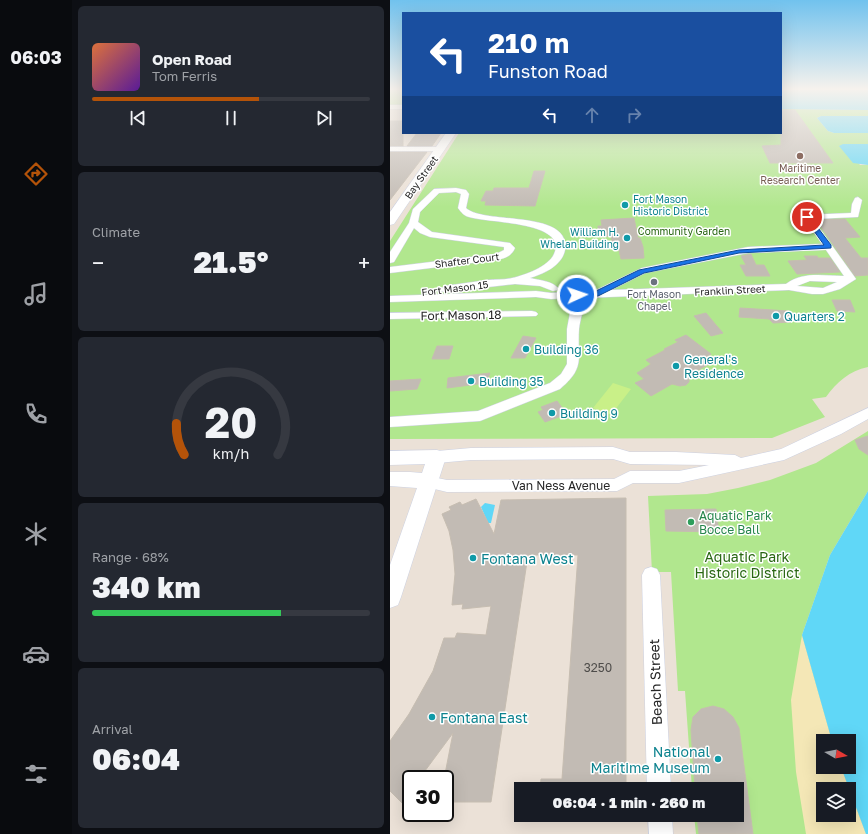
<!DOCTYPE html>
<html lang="en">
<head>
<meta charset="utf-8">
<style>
	body { margin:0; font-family:"Golos Text",sans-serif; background:#242831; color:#f1f3f6; height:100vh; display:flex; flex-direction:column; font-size:15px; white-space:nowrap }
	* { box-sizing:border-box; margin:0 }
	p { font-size:13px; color:#9ea1a6 }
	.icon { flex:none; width:22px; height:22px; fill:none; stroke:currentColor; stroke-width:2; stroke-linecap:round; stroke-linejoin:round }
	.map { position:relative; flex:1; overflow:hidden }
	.details { display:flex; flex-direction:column; gap:6px; padding:6px; background:#0d0f14; width:318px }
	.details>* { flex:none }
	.guide { position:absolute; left:12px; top:12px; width:380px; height:122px; border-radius:0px; box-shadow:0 4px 16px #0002; background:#1a4fa0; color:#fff; overflow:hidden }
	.needle { width:26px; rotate:99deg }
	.controls { position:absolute; left:426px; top:734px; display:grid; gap:8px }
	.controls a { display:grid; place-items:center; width:40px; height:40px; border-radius:0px; background:#171b24; box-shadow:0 4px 16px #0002; font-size:20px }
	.speed { position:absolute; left:12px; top:770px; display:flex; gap:8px; font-size:20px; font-weight:700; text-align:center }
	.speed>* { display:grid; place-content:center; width:52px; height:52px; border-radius:50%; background:#171b24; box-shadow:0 4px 16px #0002; line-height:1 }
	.speed .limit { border:2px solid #111; border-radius:6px; background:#fff; color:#111 }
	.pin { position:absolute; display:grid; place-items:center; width:34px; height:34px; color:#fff; margin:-17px; border:2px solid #fff; border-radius:50%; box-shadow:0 1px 4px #0007 }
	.me { position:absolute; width:44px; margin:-22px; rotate:87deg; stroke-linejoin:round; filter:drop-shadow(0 0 3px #0008) }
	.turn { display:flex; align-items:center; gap:14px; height:84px; padding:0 20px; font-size:18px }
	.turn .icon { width:52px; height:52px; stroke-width:2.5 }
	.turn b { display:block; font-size:28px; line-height:34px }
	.lanes { display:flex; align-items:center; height:38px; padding:0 20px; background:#0003; justify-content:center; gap:20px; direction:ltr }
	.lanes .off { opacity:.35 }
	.big { font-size:30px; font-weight:800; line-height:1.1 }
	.details .widget { flex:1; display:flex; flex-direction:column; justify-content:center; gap:6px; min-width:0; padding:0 14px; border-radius:6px; background:#242831 }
	.details .dial { align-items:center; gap:0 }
	.dial svg { height:104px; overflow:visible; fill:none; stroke:#363941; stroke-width:7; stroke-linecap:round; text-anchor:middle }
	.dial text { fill:#f1f3f6; stroke:none }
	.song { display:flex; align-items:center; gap:12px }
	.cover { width:48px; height:48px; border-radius:6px; background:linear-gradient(135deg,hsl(20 70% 55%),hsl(270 70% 35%)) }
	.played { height:4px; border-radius:2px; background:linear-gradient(90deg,#b45309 60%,#363941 60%) }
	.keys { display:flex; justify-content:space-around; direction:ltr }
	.heat { display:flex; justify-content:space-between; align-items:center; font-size:22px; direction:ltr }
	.charge { height:6px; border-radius:3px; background:linear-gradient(90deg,#34c759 68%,#363941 0) }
	.trip { position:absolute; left:124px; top:782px; width:230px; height:40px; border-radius:0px; background:#171b24; box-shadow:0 4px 16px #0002; font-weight:800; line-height:40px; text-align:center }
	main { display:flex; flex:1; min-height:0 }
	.tab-bar { display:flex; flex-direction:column; width:72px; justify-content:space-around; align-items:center; background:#090b0e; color:#9ea1a6 }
	.tab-bar .icon { width:28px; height:28px }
	.tab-bar .on { color:#b45309 }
	.tab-bar b { font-size:18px; color:#f1f3f6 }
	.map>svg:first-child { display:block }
</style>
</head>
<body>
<main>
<nav class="tab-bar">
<b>06:03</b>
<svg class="icon on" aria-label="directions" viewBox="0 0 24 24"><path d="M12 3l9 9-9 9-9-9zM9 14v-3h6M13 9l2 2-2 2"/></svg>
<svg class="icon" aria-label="music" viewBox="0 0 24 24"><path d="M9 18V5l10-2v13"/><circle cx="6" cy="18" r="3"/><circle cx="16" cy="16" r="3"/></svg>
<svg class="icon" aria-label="phone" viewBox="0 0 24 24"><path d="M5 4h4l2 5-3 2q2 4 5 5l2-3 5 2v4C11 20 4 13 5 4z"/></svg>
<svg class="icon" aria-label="climate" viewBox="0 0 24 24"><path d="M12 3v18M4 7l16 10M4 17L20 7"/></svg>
<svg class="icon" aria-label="car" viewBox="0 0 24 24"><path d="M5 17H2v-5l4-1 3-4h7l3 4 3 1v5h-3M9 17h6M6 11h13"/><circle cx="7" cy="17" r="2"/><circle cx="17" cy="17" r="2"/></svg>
<svg class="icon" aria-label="filters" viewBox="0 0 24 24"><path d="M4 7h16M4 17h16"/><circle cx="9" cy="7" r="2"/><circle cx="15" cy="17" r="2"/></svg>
</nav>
<section class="details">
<div class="widget">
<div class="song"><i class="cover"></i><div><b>Open Road</b><p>Tom Ferris</p></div></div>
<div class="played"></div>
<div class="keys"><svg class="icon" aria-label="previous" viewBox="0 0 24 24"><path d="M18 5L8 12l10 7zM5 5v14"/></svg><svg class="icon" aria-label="pause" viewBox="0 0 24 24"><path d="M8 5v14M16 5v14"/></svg><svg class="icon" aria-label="next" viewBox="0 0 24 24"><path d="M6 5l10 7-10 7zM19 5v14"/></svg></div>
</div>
<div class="widget"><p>Climate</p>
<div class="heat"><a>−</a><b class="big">21.5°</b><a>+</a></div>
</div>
<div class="widget dial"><svg viewBox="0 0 100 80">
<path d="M14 69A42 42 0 1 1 86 69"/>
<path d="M14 69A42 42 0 0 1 8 45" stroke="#b45309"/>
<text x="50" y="56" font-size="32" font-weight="700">20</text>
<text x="50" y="72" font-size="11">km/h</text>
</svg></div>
<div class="widget"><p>Range · 68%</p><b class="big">340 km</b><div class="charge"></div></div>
<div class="widget"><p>Arrival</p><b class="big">06:04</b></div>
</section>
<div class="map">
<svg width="478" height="834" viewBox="0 0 478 834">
	<rect width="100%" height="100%" fill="#ebe1d7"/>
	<g fill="#b1e78e" fill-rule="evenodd">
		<rect x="0" y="90" width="13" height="15"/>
		<path d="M391,109L478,110V116H431L427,118L438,131L444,133H478V144H453L470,165H478V367C459,371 447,382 436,397L422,399L435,417L382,438L0,439V241L69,133H391Z"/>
		<path d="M478,431V491L440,555L412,635L442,741H433V767H451L476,834H306L304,815H347V789H302L295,691H288L281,572H262L258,496L317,494L348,488L380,480L426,463ZM433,789H459V815H433Z"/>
	</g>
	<path fill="#f4e7b6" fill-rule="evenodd" d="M412,635L442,741H433V767H451L476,834H416L406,772L401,700ZM433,789H459V815H433Z"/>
	<polygon fill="#c9f088" points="223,383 241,389 221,415 203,408"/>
	<g fill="#60d7f7">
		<polygon points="391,90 478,90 478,110 391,109"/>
		<polygon points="431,116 478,116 478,133 444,133 438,131 427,118"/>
		<polygon points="453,144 478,144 478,165 463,163 449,146"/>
		<polygon points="478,491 478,834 476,834 451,767 459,767 459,741 442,741 412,635 440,555"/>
		<polygon points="95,503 105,505 101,523 98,523 91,507"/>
	</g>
	<g fill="#c2bbb4" stroke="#c6bdb1">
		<polygon points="391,110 405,110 443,163 380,163 372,146 391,145"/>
		<rect x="0" y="121" width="13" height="25"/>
		<polygon points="27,133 51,133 42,146 17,146"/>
		<polygon points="0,152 37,152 0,200"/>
		<polygon points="144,171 155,171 145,206 95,205 96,201 91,201 96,191 103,191 104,188 139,188"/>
		<polygon points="244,218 248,238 250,238 253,247 254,258 231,259 229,250 227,250 224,244 222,244 221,236 209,237 208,226 212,226 211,220"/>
		<polygon points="455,219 470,237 455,238 471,258 478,258 478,275 465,276 426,220"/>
		<polygon points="361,254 366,265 374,265 380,276 356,276 350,265 356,265 351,256"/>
		<polygon points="414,256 427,256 428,258 440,258 450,272 407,274 398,261 417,260"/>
		<polygon points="442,300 460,300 465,312 447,311"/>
		<polygon points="350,308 399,311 401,322 383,323 379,319 349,317"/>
		<polygon points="316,313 326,325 333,333 321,336 304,316"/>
		<polygon points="296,335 321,354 312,359 319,364 299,375 299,382 296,385 290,386 282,384 261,396 245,383 254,379 247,373 261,364 256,360 275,350 274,349 288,342 285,340"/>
		<polygon points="133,336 146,338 135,358 121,358"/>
		<polygon points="47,346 63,346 59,359 42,359"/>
		<polygon points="100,373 96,383 57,388 58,378"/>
		<polygon points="31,379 27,389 0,391 0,381"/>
		<polygon points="167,401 177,414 155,422 148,412 153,410 151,407"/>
		<polygon points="478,436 478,455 469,449 465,440"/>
		<polygon points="236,498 236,789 150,789 151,779 172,779 188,555 138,555 101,802 55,802 55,774 63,733 29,779 21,779 21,790 12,803 0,791 0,741 19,714 43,671 54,638 65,638 67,633 96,635 101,606 72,609 73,604 62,605 65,574 63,550 59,531 52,514 61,510 59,507 70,502 72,505 86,499 104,534 111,500"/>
		<polygon points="326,509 329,532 276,531 275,510"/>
		<polygon points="323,706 334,709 343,717 349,728 363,834 309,834 307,815 347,815 347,789 305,789 301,730 303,717 311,709"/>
	</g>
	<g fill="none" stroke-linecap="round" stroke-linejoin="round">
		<g stroke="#ccd1e2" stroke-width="1">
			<g id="minor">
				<rect x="0" y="105" width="13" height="4"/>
				<polygon points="0,147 50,147 54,149 50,151 0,151"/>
				<path d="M66,188L76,190L79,194L76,208C94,225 181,209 175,250C172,266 153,274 140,278C149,280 162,281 168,288L167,290L163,291L150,286L125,284L55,292L51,291L50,289L55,286C69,284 83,282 98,280C105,279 114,280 122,278C135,275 158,267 164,254C179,221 96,223 79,217C74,216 71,212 68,208L71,194L66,192L49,193L30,212L28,222L42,232L120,243L125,248C121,257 115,258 106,260L0,273V267L106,254L114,250V247L40,237L30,233L24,228L4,262L0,263V252L19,223L23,209L44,189Z"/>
				<path d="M468,197L472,200L468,217L423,219L466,279L450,289L433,294H422L399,290L193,298C195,308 190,319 189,329C187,359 196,367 170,389L90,421L0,427V417L88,411L160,383L171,374L177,364V329L182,302V298L161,299L146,297L0,302V296L146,291L161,293L204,291L252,268L358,247L432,244L413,217L414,215L461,213L462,204L465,198ZM436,250L454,276C434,276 413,271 396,284L221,290L255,273L358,253ZM420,281L447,282L433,288L407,286Z"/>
				<polygon points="142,311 146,312 148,314 146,316 0,319 0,313"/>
				<polygon points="478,408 478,419 451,434 394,460 289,483 243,483 227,491 57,492 32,486 30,482 32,478 38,476 57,480 224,479 240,471 289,471 319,465 240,464 223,459 81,460 47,463 42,461 39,457 42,453 47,451 81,448 223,447 240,452 286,452 345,455 351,458 391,449"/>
				<polygon points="261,567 267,569 270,575 281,789 257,789 252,575 255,569"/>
				<polygon points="258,815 282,815 283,834 259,834"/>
			</g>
		</g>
		<g stroke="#ccd1e2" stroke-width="1">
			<polygon id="tertiary" points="47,450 53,452 56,457 11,597 8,605 0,608 0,565 27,488 0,486 0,472 20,472 32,473 35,464 0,465 0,451"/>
		</g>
		<g stroke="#ccd1e2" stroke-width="1">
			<polygon id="secondary" points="56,133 66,133 4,224 0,225 0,212"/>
		</g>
		<use href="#minor" fill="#fff" fill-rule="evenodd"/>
		<use href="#tertiary" fill="#fff" fill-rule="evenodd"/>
		<use href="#secondary" fill="#fff" fill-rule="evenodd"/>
	</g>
	<linearGradient id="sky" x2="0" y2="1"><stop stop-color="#71c2ee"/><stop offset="0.43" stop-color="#f6f2ed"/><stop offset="1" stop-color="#f6f2ed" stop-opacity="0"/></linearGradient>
	<rect width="478" height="207" fill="url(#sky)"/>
	<polygon fill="#1a73e8" stroke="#114b97" points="417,215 419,216 441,245 441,248 349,253 254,273 208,296 187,297 184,295 187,293 204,292 249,270 349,250 434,245 414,217"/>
	<circle fill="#8d6e63" stroke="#fff" stroke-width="1.5" cx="410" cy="156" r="4"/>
	<g fill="#0f9aa8" stroke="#fff" stroke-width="1.5">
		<circle cx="235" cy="205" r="4"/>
		<circle cx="237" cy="238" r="4"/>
		<circle cx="386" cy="316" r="4"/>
		<circle cx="136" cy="349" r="4"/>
		<circle cx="286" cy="366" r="4"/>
		<circle cx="81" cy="381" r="4"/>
		<circle cx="162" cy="413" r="4"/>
		<circle cx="83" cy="558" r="4"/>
		<circle cx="42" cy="717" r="4"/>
		<circle cx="328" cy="759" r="4"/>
	</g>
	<circle fill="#6b7280" stroke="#fff" stroke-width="1.5" cx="264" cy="282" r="4"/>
	<circle fill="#2e9e5b" stroke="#fff" stroke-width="1.5" cx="301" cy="522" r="4"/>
	<g text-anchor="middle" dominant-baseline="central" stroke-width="3" stroke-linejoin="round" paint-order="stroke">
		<g font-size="10" fill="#785e54" stroke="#fff">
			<text x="410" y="168">Maritime<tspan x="410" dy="12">Research Center</tspan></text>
		</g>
		<g font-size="10" fill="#272727" stroke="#fff">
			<text transform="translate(31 177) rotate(-55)">Bay Street</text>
			<text transform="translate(77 260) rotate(-7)">Shafter Court</text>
			<text transform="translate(65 288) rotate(-7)">Fort Mason 15</text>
			<text transform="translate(340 290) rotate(-3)">Franklin Street</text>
		</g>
		<g font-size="10" fill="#0d838f" stroke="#fff" text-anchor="start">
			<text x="243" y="199">Fort Mason<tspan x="243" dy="12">Historic District</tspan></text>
			<text x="229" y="232" text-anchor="end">William H.<tspan x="229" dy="12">Whelan Building</tspan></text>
		</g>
		<g font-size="10" fill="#296713" stroke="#fff">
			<text x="294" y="231">Community Garden</text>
		</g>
		<g font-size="10" fill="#5b616d" stroke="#fff">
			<text x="264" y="294">Fort Mason<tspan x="264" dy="12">Chapel</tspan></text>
		</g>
		<g font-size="12" fill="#272727" stroke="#fff">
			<text transform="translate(71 315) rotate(-1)">Fort Mason 18</text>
			<text x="171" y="485">Van Ness Avenue</text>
		</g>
		<g font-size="12" fill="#0d838f" stroke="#fff" text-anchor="start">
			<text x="394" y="316">Quarters 2</text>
			<text x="144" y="349">Building 36</text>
			<text x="294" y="359">General's<tspan x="294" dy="14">Residence</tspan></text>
			<text x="89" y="381">Building 35</text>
			<text x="170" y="413">Building 9</text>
		</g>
		<g font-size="12" fill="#27864d" stroke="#fff" text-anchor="start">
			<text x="309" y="515">Aquatic Park<tspan x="309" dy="14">Bocce Ball</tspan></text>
		</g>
		<g font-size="12" fill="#4e4c4a">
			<text x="208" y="667">3250</text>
		</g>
		<g font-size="14" fill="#296713" stroke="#fff">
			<text x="357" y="556">Aquatic Park<tspan x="357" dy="16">Historic District</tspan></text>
		</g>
		<g font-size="14" fill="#0d838f" stroke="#fff" text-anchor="start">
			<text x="91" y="558">Fontana West</text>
			<text x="50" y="717">Fontana East</text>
			<text x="320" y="751" text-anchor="end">National<tspan x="320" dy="16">Maritime Museum</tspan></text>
		</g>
		<g font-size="14" fill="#272727" stroke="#fff">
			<text transform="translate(265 682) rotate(-92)">Beach Street</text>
		</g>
	</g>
</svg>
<div class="controls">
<a><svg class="needle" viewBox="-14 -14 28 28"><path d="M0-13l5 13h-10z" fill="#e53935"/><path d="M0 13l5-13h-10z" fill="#9ea1a6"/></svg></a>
<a><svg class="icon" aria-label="layers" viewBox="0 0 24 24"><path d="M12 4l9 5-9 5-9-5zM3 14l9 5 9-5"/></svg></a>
</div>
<div class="speed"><div class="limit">30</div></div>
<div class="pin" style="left:417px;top:217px;background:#d93025"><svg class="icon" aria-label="arrive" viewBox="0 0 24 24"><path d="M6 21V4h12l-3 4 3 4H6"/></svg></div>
<svg class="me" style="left:187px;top:295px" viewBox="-20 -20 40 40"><circle r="17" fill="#1a73e8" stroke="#fff" stroke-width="3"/><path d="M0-11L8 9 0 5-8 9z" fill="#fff"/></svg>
<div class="trip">06:04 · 1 min · 260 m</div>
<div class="guide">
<div class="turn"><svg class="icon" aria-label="left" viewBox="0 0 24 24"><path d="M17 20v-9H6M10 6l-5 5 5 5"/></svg><div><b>210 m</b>Funston Road</div></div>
<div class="lanes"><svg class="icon" aria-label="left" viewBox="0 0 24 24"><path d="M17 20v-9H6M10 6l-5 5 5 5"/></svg><svg class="icon off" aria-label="ahead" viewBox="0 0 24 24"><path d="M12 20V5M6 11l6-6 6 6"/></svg><svg class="icon off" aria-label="right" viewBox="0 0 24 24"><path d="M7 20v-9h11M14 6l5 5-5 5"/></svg></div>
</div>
</div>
</main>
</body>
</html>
